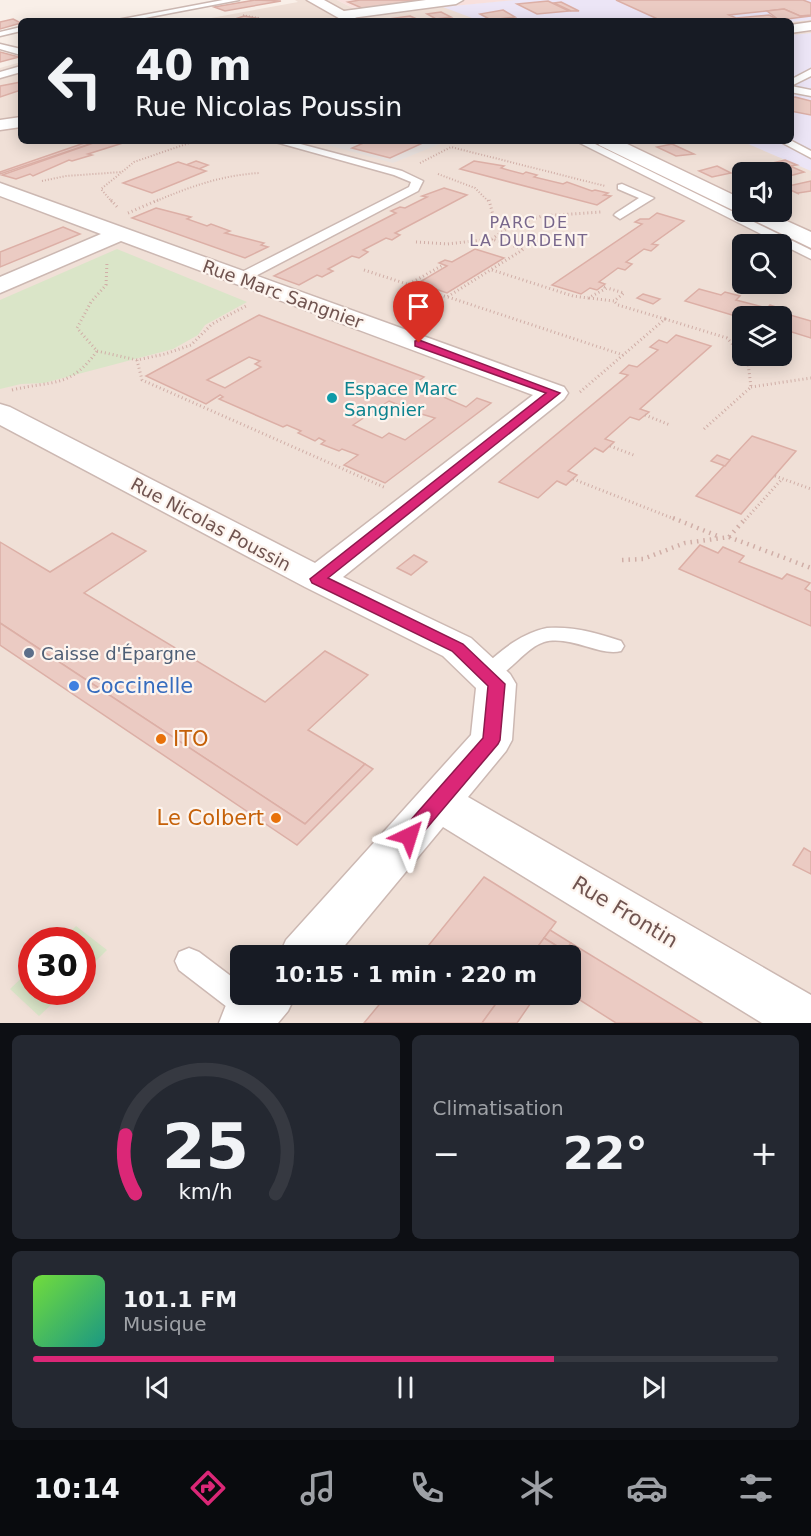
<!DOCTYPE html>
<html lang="fr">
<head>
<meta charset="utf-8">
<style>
	body { margin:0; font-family:"DejaVu Sans",sans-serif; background:#242831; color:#f1f3f6; height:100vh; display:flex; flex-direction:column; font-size:22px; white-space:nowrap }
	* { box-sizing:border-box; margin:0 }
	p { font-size:20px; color:#9ea1a6 }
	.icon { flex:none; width:33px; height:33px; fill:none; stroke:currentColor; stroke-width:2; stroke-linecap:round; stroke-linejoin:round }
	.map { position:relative; height:1023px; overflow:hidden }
	.side { display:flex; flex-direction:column; gap:12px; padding:12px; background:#0d0f14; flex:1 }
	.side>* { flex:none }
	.top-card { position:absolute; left:18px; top:18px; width:776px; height:126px; border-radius:9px; box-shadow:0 3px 15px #0003; background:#171b24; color:#f1f3f6; overflow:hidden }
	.buttons { position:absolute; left:732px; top:162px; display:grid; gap:12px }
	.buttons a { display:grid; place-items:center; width:60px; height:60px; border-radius:9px; background:#171b24; box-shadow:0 3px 15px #0003; font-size:30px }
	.speed { position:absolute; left:18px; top:927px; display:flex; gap:12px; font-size:30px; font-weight:700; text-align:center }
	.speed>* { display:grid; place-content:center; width:78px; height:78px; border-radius:50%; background:#171b24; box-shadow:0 3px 15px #0003; line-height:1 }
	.speed .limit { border:9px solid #d22; background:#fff; color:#111 }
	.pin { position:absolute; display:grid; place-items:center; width:51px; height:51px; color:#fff; margin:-62px -26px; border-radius:50% 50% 50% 0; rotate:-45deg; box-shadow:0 0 6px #0007 }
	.pin .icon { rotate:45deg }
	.me { position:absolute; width:66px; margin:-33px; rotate:41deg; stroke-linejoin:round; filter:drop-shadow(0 0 4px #0008) }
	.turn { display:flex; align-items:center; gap:21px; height:126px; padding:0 18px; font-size:27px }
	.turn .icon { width:78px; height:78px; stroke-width:2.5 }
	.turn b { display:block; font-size:42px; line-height:51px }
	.big { font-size:45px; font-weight:700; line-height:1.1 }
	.side .card { flex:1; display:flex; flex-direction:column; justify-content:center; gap:9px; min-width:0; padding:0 21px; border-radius:9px; background:#242831 }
	.side .dial { align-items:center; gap:0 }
	.dial svg { height:156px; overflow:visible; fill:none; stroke:#363941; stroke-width:7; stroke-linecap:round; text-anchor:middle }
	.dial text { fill:#f1f3f6; stroke:none }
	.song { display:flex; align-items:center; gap:18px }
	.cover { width:72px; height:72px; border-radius:9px; background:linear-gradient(135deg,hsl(100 70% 55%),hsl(170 70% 35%)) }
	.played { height:6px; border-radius:3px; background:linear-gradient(90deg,#db2777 70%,#363941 70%) }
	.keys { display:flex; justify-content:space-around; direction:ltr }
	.heat { display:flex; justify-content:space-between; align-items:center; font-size:33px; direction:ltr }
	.side .tiles { flex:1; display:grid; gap:12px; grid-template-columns:1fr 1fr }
	.card:last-child { grid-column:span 2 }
	.trip { position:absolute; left:230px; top:945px; width:351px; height:60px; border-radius:9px; background:#171b24; box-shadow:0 3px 15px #0003; font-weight:700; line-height:60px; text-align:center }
	.dock { display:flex; height:96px; justify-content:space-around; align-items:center; background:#090b0e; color:#9ea1a6 }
	.dock .icon { width:42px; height:42px }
	.dock .current { color:#db2777 }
	.dock b { font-size:27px; color:#f1f3f6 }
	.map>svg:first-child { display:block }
</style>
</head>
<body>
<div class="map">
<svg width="811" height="1023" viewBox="0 0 811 1023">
	<rect width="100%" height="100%" fill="#f9efe8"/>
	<path fill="#f0e0d7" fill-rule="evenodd" d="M295,0H337L371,17L443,7L516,0H811V1023H0V68L21,62V141H790V21H195L298,2ZM742,172H782V212H742ZM742,244H782V284H742ZM742,316H782V356H742ZM32,940H82V992H32ZM240,956H570V994H240Z"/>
	<polygon fill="#f8e0dd" points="337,0 516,0 443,7 371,17"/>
	<polygon fill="#e9e1de" points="313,141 447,141 393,163"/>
	<g fill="#ece5f6">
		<polygon points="516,0 811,0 811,20 791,22 480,21 443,7"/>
		<polygon points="811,33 811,171 741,141 790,141 791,35"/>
	</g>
	<g fill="#dae5c8">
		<polygon points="117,249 247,302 205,325 198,335 173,349 44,383 21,384 0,389 0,300"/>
		<polygon points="76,926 107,950 83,974 82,940 62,940"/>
		<polygon points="31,969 32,992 65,992 39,1016 10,989"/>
	</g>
	<g fill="#ebcbc3" stroke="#dcafa6" stroke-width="1.5" fill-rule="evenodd">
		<polygon points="255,0 281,1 225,11 214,7"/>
		<polygon points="360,0 438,0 364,9 348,2"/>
		<polygon points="616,0 803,0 811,3 811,15 800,16 784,9 729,15 736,18 769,15 779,20 766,21 662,21"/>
		<polygon points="548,1 569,11 537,14 517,4"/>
		<polygon points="561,2 579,11 571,11 554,3"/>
		<polygon points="784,9 800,16 811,16 779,20 767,11"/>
		<polygon points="503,10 515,17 491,20 480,14"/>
		<polygon points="441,12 451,17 436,19 427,14"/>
		<polygon points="244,16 262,19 260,20 266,21 229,21"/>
		<polygon points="410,16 419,20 393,21 389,19"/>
		<polygon points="13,19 21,23 0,29 0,22"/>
		<polygon points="0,52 19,57 0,62"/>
		<polygon points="21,82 21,90 0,97 0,86"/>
		<polygon points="795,97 811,101 811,115 790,111 790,98"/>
		<polygon points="90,141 99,141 0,174 0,172"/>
		<polygon points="99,141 124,141 120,142 123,143 88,154 92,155 72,161 69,160 33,176 30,174 16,179 2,175"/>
		<polygon points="368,141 421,141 425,142 390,158 352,148"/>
		<polygon points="672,144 694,154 676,156 657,147"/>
		<polygon points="785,160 797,165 790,166 804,172 782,178 782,172 763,171 755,172 747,169"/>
		<polygon points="196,161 208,165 199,169 186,165"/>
		<polygon points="474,161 504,166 501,168 523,174 526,172 537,175 534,177 563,184 567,182 592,191 595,190 608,193 604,195 611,196 597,205 460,169"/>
		<polygon points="178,162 206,171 152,193 123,183"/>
		<polygon points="717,166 731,173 712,177 699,171"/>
		<polygon points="811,181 811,191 798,193 799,194 784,187"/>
		<polygon points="444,188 467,195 395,233 400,235 392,240 386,238 363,250 368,252 359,258 352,256 328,269 333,271 322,277 317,275 299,285 274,276 396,213 391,211 400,207 405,208 427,197 422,196"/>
		<polygon points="156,208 191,217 187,219 207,226 211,224 230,231 225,233 264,243 261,245 268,247 245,258 132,218"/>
		<polygon points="657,213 684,221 652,244 658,245 651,251 644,249 626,262 632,264 625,270 618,268 599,282 605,284 597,290 590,288 581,294 552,285 642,224 635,222 640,219 649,219"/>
		<polygon points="63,227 80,234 0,267 0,252"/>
		<polygon points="475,249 504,258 447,293 418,283 447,266 439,263 445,260 452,262"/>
		<polygon points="699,289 721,295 725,292 740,296 736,300 767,308 770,305 786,310 783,313 811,321 811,338 782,329 782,316 742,318 685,301"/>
		<polygon points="643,294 660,299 653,304 637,298"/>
		<path d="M259,315L424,377L414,384L466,407L477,398L491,403L385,483L344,465L358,455L342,449L339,451L321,444L325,441L319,438L315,441L298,433L301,431L287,425L283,427L219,399L223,397L220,395L206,404L146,376ZM249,357L260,361L255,364L261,367L225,388L207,380ZM389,401L418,413L435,418L405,440L389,433L382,438L353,425Z"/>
		<polygon points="676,335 711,346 640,409 649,412 639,420 630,417 605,439 614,442 603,452 595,448 568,471 577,475 566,485 557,481 538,498 499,482 628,375 620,373 629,365 637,367 658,350 650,347 659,340 667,343"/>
		<polygon points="752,436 796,451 741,514 696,496"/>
		<polygon points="717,455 730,460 725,466 711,461"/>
		<polygon points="112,533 146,551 84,593 265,702 325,651 368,675 308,730 365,764 305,824 0,623 0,542 50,572"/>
		<polygon points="700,545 718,553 723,547 744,556 739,562 782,579 787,574 810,583 805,589 811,592 811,626 679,569"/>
		<polygon points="414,555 427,562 411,575 397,568"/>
		<polygon points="0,623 305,824 365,764 373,769 297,845 0,645"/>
		<polygon points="804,848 811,852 811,874 793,865"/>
		<polygon points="484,877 556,922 531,956 420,956"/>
		<polygon points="550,930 571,943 565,951 544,938"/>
		<polygon points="544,938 565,951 571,943 702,1023 616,1023 572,995 578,986 570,981 570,956 531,956"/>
		<polygon points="388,994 503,994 482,1023 364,1023"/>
		<polygon points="503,994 537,994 517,1023 482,1023"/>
	</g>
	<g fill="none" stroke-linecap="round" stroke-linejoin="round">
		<g stroke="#ccb8b2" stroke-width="3">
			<g id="lane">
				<polygon points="223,0 239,0 129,21 112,21"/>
				<polygon points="21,27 21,31 0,36 0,32"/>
				<polygon points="0,44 21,49 21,55 0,49"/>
				<polygon points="21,66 21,72 0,78 0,72"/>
				<polygon points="811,69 811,76 791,86 811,90 811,96 790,92 790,80"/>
				<polygon points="790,140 811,151 811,158 779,141"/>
				<polygon points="272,141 289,141 402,171 423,181 418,191 246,281 236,281 234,278 236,275 409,187 411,182 394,175"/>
				<polygon points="576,141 589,141 811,250 811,259"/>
				<polygon points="622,184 654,198 620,219 614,215 616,213 639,198 618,189 618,185"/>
				<path d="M547,628C573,626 597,633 621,641L624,646L621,651C601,657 571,635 544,642C521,649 502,687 479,680L476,675L479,670C501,651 519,634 547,628Z"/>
				<path d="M189,948L199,952L240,983V994C255,994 262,995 268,1010L264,1020L255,1023L244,1020L179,970L175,961L179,952Z"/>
			</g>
		</g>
		<g stroke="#ccb8b2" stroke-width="3">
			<g id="street">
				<polygon points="426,0 463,0 456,4 344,19 337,15 344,11"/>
				<polygon points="0,183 564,387 568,393 564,399 343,577 471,638 510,674 516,684 512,740 506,751 468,797 811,995 811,1023 762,1023 443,827 336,956 279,956 286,940 471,735 476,688 443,656 305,587 0,425 0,404 10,407 315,563 533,395 121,241 0,293 0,277 101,234 0,196"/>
				<polygon points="240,990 240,994 296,994 288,1011 278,1023 219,1023 226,1005"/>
			</g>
		</g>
		<g stroke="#ceb7b0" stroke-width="3">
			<g id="secondary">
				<polygon points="307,0 324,0 362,21 344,21"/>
				<polygon points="811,22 811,30 790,33 790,25"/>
				<polygon points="21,117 21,127 0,130 0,120"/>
				<polygon points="597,141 621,141 742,199 742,212 767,212 811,232 811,248 599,145"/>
			</g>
		</g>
		<polyline stroke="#d0aea7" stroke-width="1.5" stroke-dasharray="1 2" stroke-linecap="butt" points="243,15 260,18"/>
		<g stroke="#d0aea7" stroke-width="2" stroke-dasharray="1 2" stroke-linecap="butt">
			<polyline points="420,163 451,147 605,186"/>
			<polyline points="438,174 475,188 489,202"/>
			<polyline points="42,181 66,176 122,172 134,162 195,141"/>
			<polyline points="112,202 101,189 121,173"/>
			<path d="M154,202C189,187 222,175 260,173"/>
		</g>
		<g stroke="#d0aea7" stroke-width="3" stroke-dasharray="1 3" stroke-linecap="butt">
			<polyline points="111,200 118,208"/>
			<polyline points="489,200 494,219 512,226 542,216 601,212"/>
			<polyline points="128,213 158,200"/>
			<polyline points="416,242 447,244 492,239 510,226"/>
			<polyline points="364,270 447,297 524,249 492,239"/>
			<polyline points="492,270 573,296 588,298 607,288 602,286"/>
			<polyline points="409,284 443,265"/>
			<polyline points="448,297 623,355"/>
			<polyline points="589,298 614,301 624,293 607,288"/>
			<polyline points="665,319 727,338 742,355"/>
			<polyline points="97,351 137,360 165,354 191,345 212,324 248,305"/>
			<polyline points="137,360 142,380 386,488"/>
			<polyline points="751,387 811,378"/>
			<path d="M12,390C52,380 70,389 97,351L77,328L91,302L106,285L107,262"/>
			<polyline points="580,392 665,319 618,305 614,301"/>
			<polyline points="645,415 670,425"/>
			<polyline points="704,429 751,387 748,363 743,356"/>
			<polyline points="610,446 636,456"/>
			<polyline points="775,476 811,489"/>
			<polyline points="573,479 677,520"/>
			<polyline points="745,520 782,479"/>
		</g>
		<g stroke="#d0aea7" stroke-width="4.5" stroke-dasharray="1.5 5" stroke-linecap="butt">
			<polyline points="673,518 720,537"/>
			<polyline points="729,537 811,568"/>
			<polyline points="622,560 643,559 685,543 729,537 746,518"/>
		</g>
		<use href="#lane" fill="#fff" fill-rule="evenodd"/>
		<use href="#street" fill="#fff" fill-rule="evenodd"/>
		<use href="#secondary" fill="#fff" fill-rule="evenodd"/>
	</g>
	<polygon fill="#db2777" stroke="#8e194d" stroke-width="1.5" points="419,340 560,393 328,578 463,644 505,684 500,740 498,744 416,841 409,844 402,841 400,836 402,830 483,738 488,686 452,651 312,583 310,579 546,393 415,346 415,341"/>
	<circle fill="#0f9aa8" stroke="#fdf4ee" stroke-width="2" cx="332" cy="398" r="6"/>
	<circle fill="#5c6f8a" stroke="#fdf4ee" stroke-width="2" cx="29" cy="653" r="6"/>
	<circle fill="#3f7fe0" stroke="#fdf4ee" stroke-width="2" cx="74" cy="686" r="6"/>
	<g fill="#e8710a" stroke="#fdf4ee" stroke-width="2">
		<circle cx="161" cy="739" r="6"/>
		<circle cx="276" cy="818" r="6"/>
	</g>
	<g text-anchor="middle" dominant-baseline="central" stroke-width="4.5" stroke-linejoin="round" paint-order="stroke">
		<g font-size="16" letter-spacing="1.5" fill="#78678c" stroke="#fdf4ee">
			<text x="529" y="222">PARC DE<tspan x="529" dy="18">LA DURDENT</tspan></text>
		</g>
		<g font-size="18" fill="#705450" stroke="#fdf4ee">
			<text transform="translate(283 294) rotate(20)">Rue Marc Sangnier</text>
			<text transform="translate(211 524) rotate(28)">Rue Nicolas Poussin</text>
		</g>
		<g font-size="18" fill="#0d838f" stroke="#fdf4ee" text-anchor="start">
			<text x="344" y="388">Espace Marc<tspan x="344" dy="21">Sangnier</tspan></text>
		</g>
		<g font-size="18" fill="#4e5e75" stroke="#fdf4ee" text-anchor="start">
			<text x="41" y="653">Caisse d'Épargne</text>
		</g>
		<g font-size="21" fill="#366cbe" stroke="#fdf4ee" text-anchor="start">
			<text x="86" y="686">Coccinelle</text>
		</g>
		<g font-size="21" fill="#c56008" stroke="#fdf4ee" text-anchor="start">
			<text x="173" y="739">ITO</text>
			<text x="264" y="818" text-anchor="end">Le Colbert</text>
		</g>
		<g font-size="21" fill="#705450" stroke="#fdf4ee">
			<text transform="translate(625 912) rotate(31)">Rue Frontin</text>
		</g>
	</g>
</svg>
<div class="buttons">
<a><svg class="icon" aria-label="sound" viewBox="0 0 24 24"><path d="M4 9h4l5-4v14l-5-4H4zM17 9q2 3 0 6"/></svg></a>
<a><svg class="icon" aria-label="search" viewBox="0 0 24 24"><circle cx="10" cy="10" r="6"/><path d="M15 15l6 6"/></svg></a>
<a><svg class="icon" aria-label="layers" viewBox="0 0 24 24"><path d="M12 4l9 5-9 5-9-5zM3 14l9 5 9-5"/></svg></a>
</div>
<div class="speed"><div class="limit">30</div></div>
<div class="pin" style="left:419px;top:343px;background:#d93025"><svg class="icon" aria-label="arrive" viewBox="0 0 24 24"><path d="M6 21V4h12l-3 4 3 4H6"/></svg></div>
<svg class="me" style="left:409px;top:836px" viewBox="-20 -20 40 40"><path d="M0-17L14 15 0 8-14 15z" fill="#db2777" stroke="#fff" stroke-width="4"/></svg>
<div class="trip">10:15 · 1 min · 220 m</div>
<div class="top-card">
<div class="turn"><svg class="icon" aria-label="left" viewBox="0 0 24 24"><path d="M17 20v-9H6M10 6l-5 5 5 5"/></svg><div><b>40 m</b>Rue Nicolas Poussin</div></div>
</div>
</div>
<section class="side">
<div class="tiles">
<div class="card dial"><svg viewBox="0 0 100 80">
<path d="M14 69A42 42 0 1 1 86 69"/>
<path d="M14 69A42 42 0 0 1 9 39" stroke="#db2777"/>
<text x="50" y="56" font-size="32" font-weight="700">25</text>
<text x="50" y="72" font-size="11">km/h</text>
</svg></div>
<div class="card"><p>Climatisation</p>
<div class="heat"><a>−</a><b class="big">22°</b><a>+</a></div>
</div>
<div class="card">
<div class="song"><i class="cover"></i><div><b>101.1 FM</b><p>Musique</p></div></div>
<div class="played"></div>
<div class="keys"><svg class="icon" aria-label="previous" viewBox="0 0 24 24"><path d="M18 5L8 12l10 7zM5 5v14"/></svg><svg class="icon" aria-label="pause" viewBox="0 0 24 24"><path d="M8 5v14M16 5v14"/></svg><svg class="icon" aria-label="next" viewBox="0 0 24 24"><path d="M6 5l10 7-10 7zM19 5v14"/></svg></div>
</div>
</div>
</section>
<nav class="dock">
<b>10:14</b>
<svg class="icon current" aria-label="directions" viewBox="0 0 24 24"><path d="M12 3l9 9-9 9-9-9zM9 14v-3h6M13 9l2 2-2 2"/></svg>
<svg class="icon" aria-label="music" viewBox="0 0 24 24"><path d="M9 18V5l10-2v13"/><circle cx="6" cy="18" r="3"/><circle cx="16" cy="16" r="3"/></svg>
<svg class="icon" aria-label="phone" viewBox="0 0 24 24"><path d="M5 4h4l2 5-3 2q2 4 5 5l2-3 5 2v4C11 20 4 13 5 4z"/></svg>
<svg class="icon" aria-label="climate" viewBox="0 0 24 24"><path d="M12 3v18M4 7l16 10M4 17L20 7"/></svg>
<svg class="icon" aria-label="car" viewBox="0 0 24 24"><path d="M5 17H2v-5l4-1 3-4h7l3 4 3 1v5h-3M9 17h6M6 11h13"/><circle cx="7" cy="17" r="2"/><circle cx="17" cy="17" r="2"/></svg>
<svg class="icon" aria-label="filters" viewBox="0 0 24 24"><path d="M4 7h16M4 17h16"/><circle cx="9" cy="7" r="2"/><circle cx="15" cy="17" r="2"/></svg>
</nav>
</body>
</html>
